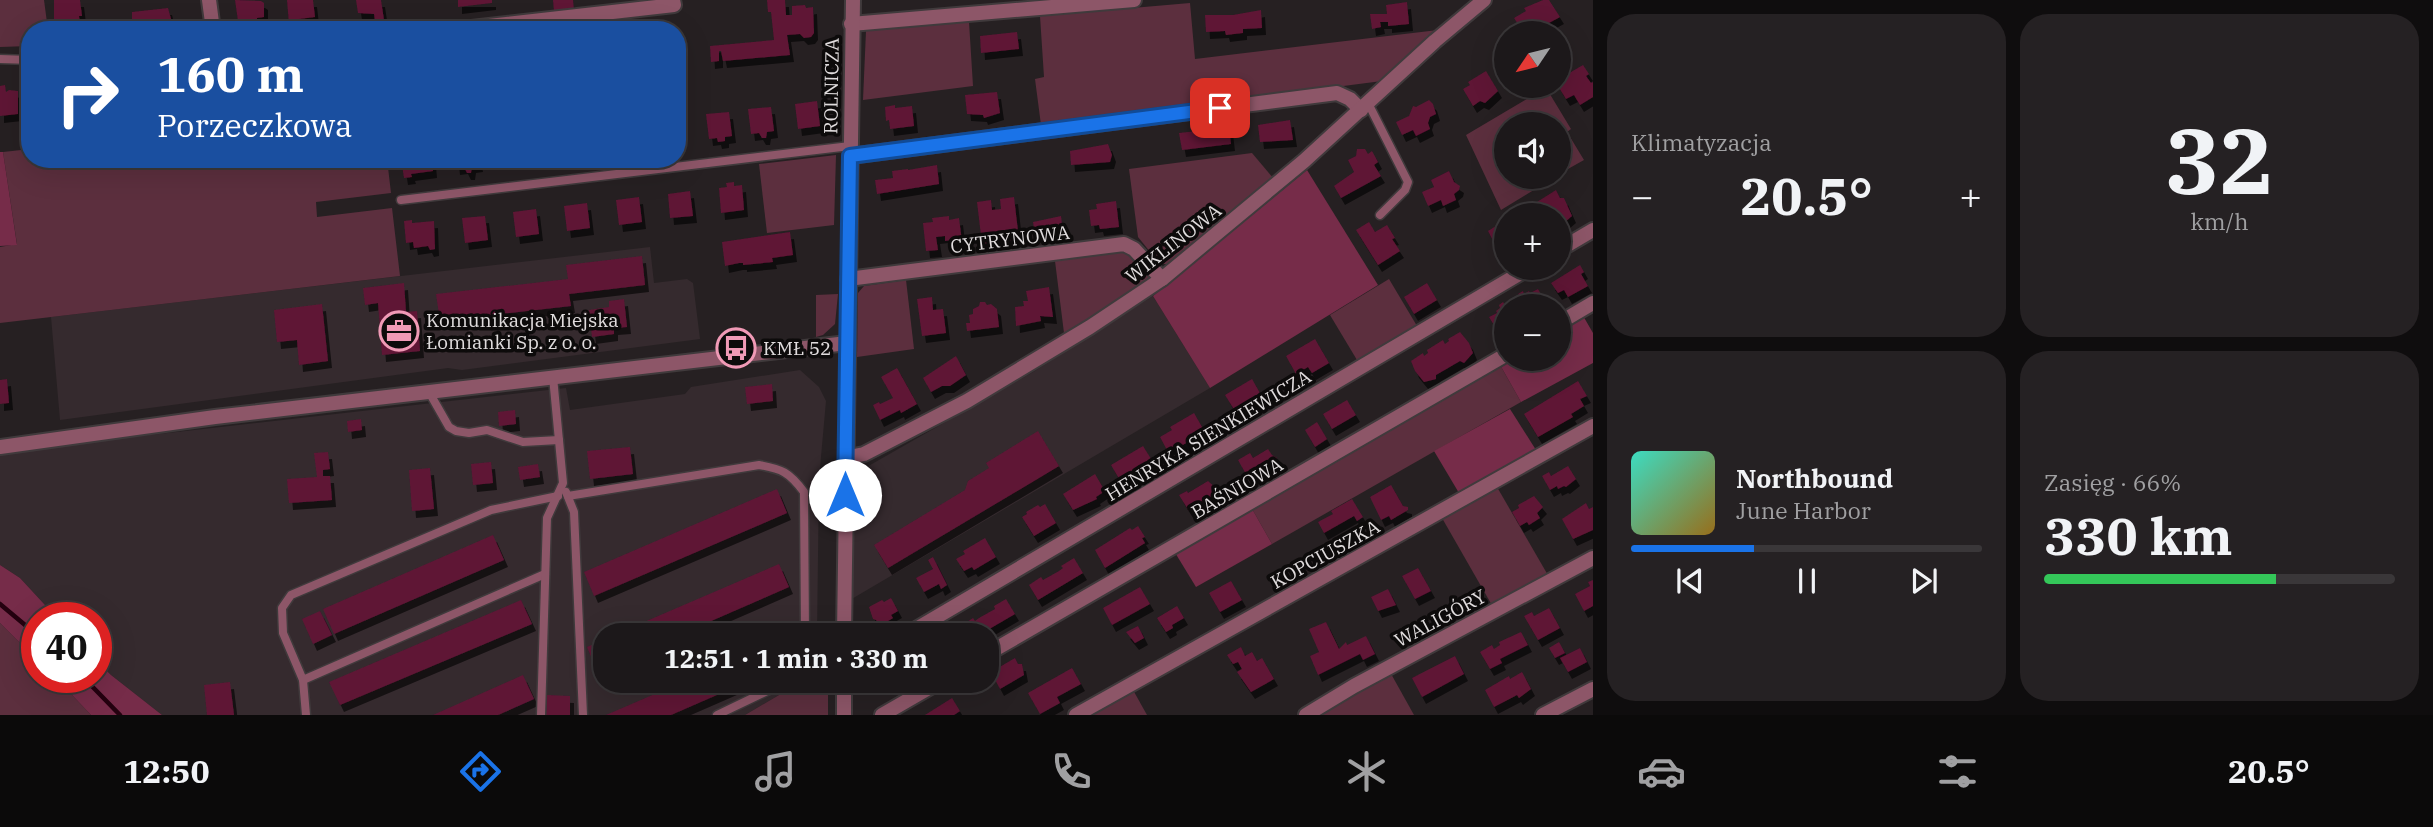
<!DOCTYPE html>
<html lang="pl">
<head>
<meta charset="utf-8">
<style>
	body { margin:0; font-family:"IBM Plex Serif",serif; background:#252123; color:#f1f3f6; height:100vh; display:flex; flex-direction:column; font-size:26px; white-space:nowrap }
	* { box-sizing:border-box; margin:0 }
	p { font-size:23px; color:#a0a0a2 }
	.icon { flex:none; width:38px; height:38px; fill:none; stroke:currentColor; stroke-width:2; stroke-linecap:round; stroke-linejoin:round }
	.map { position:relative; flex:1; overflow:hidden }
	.details { display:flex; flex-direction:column; gap:14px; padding:14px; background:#0f0d0e; width:840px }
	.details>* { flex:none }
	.hud { position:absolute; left:21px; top:21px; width:665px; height:147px; border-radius:28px; box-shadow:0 7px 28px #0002,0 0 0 2px #3a3739; background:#1a4fa0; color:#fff; overflow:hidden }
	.needle { width:46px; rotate:235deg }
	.controls { position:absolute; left:1494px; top:21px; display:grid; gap:14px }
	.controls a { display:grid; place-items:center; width:77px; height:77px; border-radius:50%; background:#1c181a; box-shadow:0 7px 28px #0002,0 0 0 2px #3a3739; font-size:35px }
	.speed { position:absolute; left:21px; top:602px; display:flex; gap:14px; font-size:35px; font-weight:700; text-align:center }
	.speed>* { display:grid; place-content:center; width:91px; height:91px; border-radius:50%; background:#1c181a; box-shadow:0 7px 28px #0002,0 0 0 2px #3a3739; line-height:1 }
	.speed .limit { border:10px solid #d22; background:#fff; color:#111 }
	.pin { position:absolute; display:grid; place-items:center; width:60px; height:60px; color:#fff; margin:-30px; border-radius:14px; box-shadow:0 4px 10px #0006 }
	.me { position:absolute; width:77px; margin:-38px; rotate:0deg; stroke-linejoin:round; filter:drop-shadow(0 0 5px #0008) }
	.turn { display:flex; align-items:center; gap:24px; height:147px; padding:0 21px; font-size:32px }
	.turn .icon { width:91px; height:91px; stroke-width:2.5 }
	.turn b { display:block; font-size:49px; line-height:60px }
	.big { font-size:52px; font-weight:700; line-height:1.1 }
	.details .card { flex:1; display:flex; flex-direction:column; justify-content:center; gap:10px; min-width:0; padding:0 24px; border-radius:28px; background:#252123 }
	.details .dial { align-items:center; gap:0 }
	.dial b { font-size:91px; line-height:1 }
	.song { display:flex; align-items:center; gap:21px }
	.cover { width:84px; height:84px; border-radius:10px; background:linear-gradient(135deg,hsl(170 70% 55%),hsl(40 70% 35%)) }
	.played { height:7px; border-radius:4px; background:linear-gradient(90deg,#1a73e8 35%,#3a3739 35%) }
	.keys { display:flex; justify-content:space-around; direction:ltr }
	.heat { display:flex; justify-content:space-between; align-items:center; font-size:38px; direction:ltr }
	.charge { height:10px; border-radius:5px; background:linear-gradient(90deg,#34c759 66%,#3a3739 0) }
	.details .tiles { flex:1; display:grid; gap:14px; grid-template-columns:repeat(2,1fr) }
	.trip { position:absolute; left:593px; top:623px; width:406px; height:70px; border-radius:28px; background:#1c181a; box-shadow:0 7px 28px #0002,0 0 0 2px #3a3739; font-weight:700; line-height:70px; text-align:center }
	.tab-bar { display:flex; height:112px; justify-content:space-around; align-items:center; background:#0b0a0a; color:#a0a0a2 }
	.tab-bar .icon { width:49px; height:49px }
	.tab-bar .current { color:#1a73e8 }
	.tab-bar b { font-size:32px; color:#f1f3f6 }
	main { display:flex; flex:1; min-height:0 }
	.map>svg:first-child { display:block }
</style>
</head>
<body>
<main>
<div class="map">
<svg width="1593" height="715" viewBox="0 0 1593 715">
	<defs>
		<filter id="shadow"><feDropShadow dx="4" dy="7" stdDeviation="0" flood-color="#0009"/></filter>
	</defs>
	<rect width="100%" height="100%" fill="#262022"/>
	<g fill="#352a2e">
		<polygon points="650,247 654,283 687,279 693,283 700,339 462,370 448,368 60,420 51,317"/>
		<polygon points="1153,296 1210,388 850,600 858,472 1033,372"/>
		<polygon points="800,370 819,387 826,401 819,479 817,635 606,635 606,681 803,681 745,715 162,715 111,675 96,660 96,618 57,618 20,578 0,565 0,452 566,388 570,410 685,394 691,387"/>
	</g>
	<g fill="#5c2f3e">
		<polygon points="0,0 44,0 48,30 30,30 30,46 0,47"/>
		<polygon points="1190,3 1195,59 1438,30 1382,81 1041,125 1035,79 1044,77 1040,16"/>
		<polygon points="969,22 973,86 863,100 866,31"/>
		<polygon points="1533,86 1545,86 1571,129 1567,132 1584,160 1559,174 1559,124 1507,124 1507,177 1555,177 1501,210 1466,135 1537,93"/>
		<polygon points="30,149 30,159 387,159 391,193 316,202 317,217 392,208 400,276 0,323 0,247 17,244 3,152"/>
		<polygon points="1252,153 1274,179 1170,264 1160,264 1138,237 1129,169"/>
		<polygon points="836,155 834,225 767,233 759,164"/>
		<polygon points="1130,251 1148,273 1151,281 1064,333 1055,261"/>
		<polygon points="1389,279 1417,326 1357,360 1330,315"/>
		<polygon points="906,280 914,349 857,357 858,293 864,286"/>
		<polygon points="838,294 835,324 823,335 816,337 816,295"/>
		<polygon points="1499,363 1521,402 1272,544 1251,507"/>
		<polygon points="1497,487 1549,577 1493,607 1442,518"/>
		<polygon points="0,623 37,660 37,677 55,677 91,715 0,715"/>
		<polygon points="1390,672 1414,715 1321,715 1320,713"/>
		<polygon points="803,681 828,681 828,715 745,715"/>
		<polygon points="1133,690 1147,715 1089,715"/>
	</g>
	<g fill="#762c49">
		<polygon points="0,152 3,152 17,245 0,246"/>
		<polygon points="1307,170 1378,285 1210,388 1153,296"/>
		<polygon points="1582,314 1593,333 1593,363 1521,402 1499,363 1507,359 1559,359 1559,328"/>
		<polygon points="1510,409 1536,450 1459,493 1434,451"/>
		<polygon points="1251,507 1272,544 1196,587 1174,551"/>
		<polygon points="0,565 20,578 57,618 37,618 37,660 0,623"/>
		<polygon points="96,660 111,675 162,715 91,715 55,677 96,677"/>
	</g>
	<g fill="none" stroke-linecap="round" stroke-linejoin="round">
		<g stroke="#24010f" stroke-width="4.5">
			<polyline points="0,604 37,635"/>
			<polyline points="83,677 120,715"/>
		</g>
	</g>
	<g fill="#5e1535" filter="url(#shadow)">
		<polygon points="54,0 80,0 82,16 79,16 80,24 68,23 69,30 54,30"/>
		<polygon points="235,0 261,1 264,3 264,17 257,18 257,23 248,24 248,27 239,28"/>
		<polygon points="287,0 313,0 315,17 299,19 299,23 289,24"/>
		<polygon points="356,0 381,0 384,20 375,21 374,14 358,13"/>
		<polygon points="458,0 492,0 492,3 458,7"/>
		<polygon points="553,0 573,0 574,10 554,12"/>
		<polygon points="767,0 785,0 786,15 792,15 792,6 805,5 806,8 813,7 814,33 811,37 804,38 800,34 787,35 790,55 723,61 721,51 719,51 719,61 711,62 710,46 774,40 771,12 768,12"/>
		<polygon points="1543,0 1549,0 1560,17 1547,24 1550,30 1545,33 1524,33 1514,18 1526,11 1524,8"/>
		<polygon points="1407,2 1409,24 1388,26 1388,22 1380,22 1381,27 1372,29 1370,14 1387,14 1386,5"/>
		<polygon points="168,8 174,30 132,30 132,12"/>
		<polygon points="1261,10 1262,28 1243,29 1243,33 1234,34 1226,35 1225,31 1206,32 1205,15 1233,15"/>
		<polygon points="1017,32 1019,49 981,53 980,36"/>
		<polygon points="1583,65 1589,74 1586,76 1591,83 1593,82 1593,97 1580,105 1574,95 1566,99 1558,86 1559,79"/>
		<polygon points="1486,71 1498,91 1485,103 1480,101 1473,106 1463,89 1470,85 1468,82"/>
		<polygon points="5,85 6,92 9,90 18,91 18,114 0,116 0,86"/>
		<polygon points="997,92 1000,113 984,118 983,115 967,114 965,95"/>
		<polygon points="1429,100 1433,104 1436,114 1430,117 1428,123 1430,129 1416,136 1413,130 1402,135 1396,122 1409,116 1413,106 1416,107"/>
		<polygon points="817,101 820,126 798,129 795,104"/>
		<polygon points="895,105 895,108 912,106 914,126 890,129 889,120 886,121 885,107"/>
		<polygon points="771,107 774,131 767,132 766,138 762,138 759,133 751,134 748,109"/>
		<polygon points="729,112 732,136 725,137 725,141 718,142 717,138 709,139 706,114"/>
		<polygon points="1290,120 1293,140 1260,142 1258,125"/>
		<polygon points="1229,127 1231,144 1182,150 1179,133 1197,131 1198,135 1212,133 1211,129"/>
		<polygon points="1108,144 1112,155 1110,162 1071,165 1070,151"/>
		<polygon points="1357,149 1365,149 1368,154 1372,151 1378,162 1374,165 1381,176 1341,198 1334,186 1354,172 1348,160 1356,156"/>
		<polygon points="401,159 432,159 433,171 411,174 412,177 404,178"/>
		<polygon points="455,159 478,159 479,165 472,166 471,173 467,173 464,167 456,168"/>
		<polygon points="937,165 939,184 877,194 875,180 893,178 892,171 908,169 908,170"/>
		<polygon points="1449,171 1454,182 1460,186 1459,190 1454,194 1456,200 1443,206 1441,200 1428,206 1422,192 1434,187 1431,180"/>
		<polygon points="734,182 734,186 742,185 744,210 721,213 719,188 727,187 726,183"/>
		<polygon points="1556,190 1560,198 1564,198 1572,216 1565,222 1559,224 1559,215 1521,215 1539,205 1537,202"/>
		<polygon points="690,191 693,216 670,218 668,194"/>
		<polygon points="639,197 642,222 619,225 616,200"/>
		<polygon points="1014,197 1019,240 1005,241 1005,236 1001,234 995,237 996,242 982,244 977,202 991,200 992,210 1001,209 1000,199"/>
		<polygon points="1116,201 1119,227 1100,229 1099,225 1091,226 1089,210 1097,209 1096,204"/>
		<polygon points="587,203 590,228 567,231 564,206"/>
		<polygon points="536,209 539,234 516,237 513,212"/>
		<polygon points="485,216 488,240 465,243 462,218"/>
		<polygon points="949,216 949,220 959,218 962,242 951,243 951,240 945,241 945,236 936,237 938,250 926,251 923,223 933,222 932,218"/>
		<polygon points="1061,216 1063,233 1035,235 1033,222"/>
		<polygon points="1507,219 1507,250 1500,254 1488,231"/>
		<polygon points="412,220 412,223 434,221 435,249 430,250 428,246 414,248 413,242 406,243 404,221"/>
		<polygon points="1369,222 1375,232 1387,225 1395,238 1392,239 1400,251 1378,265 1356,230"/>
		<polygon points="790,232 793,255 772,258 773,262 743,265 743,263 739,263 725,266 722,242"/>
		<polygon points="642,256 645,285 569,294 571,306 440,321 436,294 568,279 566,265"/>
		<polygon points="1580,265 1584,272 1581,274 1588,286 1568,297 1564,290 1558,293 1551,283"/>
		<polygon points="404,283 406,312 417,311 420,351 382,355 378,303 365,305 363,288"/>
		<polygon points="1427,283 1437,300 1414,314 1404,297"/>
		<polygon points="1049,287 1053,317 1040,316 1041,321 1016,326 1015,307 1024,306 1023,301 1028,301 1026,291"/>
		<polygon points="1538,289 1545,302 1537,306 1507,306 1507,330 1504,325 1497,330 1489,317 1497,313 1496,311 1500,308 1499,305 1503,302 1505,305 1520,297 1518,294 1523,291 1524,294 1529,291 1530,293"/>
		<polygon points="932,297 933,310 943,309 946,333 922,336 917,299"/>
		<polygon points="624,299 627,327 614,328 614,334 592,337 589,310 609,307 609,301"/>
		<polygon points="980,302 985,302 987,305 991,304 997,309 999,327 967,331 966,323 970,323 969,315 973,314 973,309 979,306"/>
		<polygon points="322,304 328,361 299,365 297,340 277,342 274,310"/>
		<polygon points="1460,332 1469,343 1473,353 1464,363 1460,361 1436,375 1436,379 1424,382 1415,371 1411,361 1423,353 1424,356 1428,353 1427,350 1443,340 1445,344 1449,341 1448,339"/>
		<polygon points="1315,339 1329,363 1312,373 1308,367 1296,374 1286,356"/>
		<polygon points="956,356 966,375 950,386 942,386 931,392 923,378"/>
		<polygon points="897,368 917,404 901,413 900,410 880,420 873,405 879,402 880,404 893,398 881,377"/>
		<polygon points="7,379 9,403 0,404 0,380"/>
		<polygon points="1252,379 1264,400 1248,409 1245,404 1235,411 1225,395"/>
		<polygon points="1578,381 1587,396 1580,399 1584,406 1571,414 1573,417 1538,437 1524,414"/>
		<polygon points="772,384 773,401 747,404 745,387"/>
		<polygon points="1347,400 1356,415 1332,429 1323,414"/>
		<polygon points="515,410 516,424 499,426 498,412"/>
		<polygon points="1194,413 1205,432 1181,446 1179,443 1167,450 1160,437 1172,430 1170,427"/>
		<polygon points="361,419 362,430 348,432 347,421"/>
		<polygon points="1317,422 1327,439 1315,447 1305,430"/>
		<polygon points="1038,431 1059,466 888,568 874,545 965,490 968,481 989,468 986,463"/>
		<polygon points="1143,446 1153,462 1132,478 1130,476 1121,482 1111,465"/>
		<polygon points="630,447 633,474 590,479 587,451"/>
		<polygon points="1268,449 1272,455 1277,458 1275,462 1279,467 1257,480 1252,473 1247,476 1238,460 1250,453 1253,458"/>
		<polygon points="328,452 330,469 323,470 323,476 330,476 332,500 289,503 287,479 317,477 314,453"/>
		<polygon points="491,462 493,483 473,485 471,464"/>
		<polygon points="538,464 540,477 520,480 518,467"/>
		<polygon points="1568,466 1576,479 1566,487 1564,486 1558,489 1557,486 1550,490 1542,476 1549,472 1551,476"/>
		<polygon points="430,468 434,509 412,511 409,470"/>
		<polygon points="1095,474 1105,491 1096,497 1097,499 1073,510 1063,494"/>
		<polygon points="1208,481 1217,489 1217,497 1189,511 1179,495 1187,491 1188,493"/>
		<polygon points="1391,485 1403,506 1408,507 1408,510 1391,520 1389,516 1381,520 1370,497"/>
		<polygon points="777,489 787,513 594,596 584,572"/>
		<polygon points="1534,496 1543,507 1537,513 1540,518 1529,525 1527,522 1520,526 1512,512 1519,508 1518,505"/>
		<polygon points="1352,499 1363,517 1357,521 1354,516 1324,533 1318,522 1333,514 1331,511"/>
		<polygon points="1586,503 1589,509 1593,507 1593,530 1573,539 1562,519"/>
		<polygon points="1045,504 1056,523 1034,536 1022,517 1027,514 1026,512 1038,505 1040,507"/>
		<polygon points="1138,526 1145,537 1142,538 1145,543 1105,568 1095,550 1130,528 1132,530"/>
		<polygon points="493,535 504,560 334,634 323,609"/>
		<polygon points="985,538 996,557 974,570 972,567 964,571 956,559 965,554 963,551"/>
		<polygon points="933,557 947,585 941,589 939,584 924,592 916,578 933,569 928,560"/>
		<polygon points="1074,558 1083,573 1038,600 1029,585 1041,577 1043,580 1059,571 1063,568 1061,566"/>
		<polygon points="779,564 789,587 679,635 614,635"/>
		<polygon points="1418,568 1431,591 1415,599 1402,576"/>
		<polygon points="1593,580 1593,606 1584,611 1575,594 1590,586 1588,582"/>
		<polygon points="1231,581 1242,600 1220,612 1209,593"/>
		<polygon points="1140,587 1150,604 1112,625 1103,608"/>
		<polygon points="1388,589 1396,605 1378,611 1371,597"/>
		<polygon points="891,598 898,611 891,615 893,618 880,626 876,620 873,619 869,607 882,600 884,602"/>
		<polygon points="1006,599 1015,614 979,635 967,635 961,626 973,618 975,621 979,618 995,609 994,606"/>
		<polygon points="521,600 532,624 340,705 329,682"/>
		<polygon points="1177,606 1184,618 1172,625 1173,628 1166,632 1157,618"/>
		<polygon points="1549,608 1560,628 1538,640 1524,616 1532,612 1534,616"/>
		<polygon points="320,611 332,635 313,644 302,619"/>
		<polygon points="1326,622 1339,649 1346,642 1347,645 1366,636 1375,654 1363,660 1360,654 1318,675 1310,656 1319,652 1309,629"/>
		<polygon points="1138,626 1144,638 1135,643 1126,632"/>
		<polygon points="1521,632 1528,645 1500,659 1502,663 1490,669 1480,652 1492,645 1494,649 1500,645 1499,642"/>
		<polygon points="606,639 606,668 597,671 587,647"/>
		<polygon points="1559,642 1565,653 1555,658 1549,648"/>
		<polygon points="1241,647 1245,656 1252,652 1257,661 1262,658 1274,679 1251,692 1237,672 1242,669 1238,662 1233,664 1227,655"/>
		<polygon points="1580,648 1587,662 1568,672 1560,658"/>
		<polygon points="1455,656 1464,674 1422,697 1412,678"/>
		<polygon points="1015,658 1018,664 1022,664 1024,675 1000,689 991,672"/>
		<polygon points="1072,668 1081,684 1057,697 1060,703 1040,714 1028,693"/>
		<polygon points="1522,672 1531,689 1519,698 1517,695 1494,707 1485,690 1509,676 1510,679"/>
		<polygon points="523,675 534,699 498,715 433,715"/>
		<polygon points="685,681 749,681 671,715 606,715"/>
		<polygon points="230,682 234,715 207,715 204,685"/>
		<polygon points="547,695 570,696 570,715 546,715"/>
		<polygon points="952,698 960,711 954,715 925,715"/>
	</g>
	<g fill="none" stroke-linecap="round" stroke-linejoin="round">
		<g stroke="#403a3c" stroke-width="11">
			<g id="service">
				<polyline points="0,59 30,60"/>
				<polyline points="1368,103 1408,182 1405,190 1380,215"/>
				<polyline points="401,200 850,146"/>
				<polyline points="429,392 449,427 456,431 469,433 487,430 523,442 559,440"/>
				<polyline points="566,492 574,512 583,715"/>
				<path d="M568,496L759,465C782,469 789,472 804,492L805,635"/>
				<polyline points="303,680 283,633 282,608 291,595 491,510 558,496"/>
				<polyline points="306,715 303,680 545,574"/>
				<polyline points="541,715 547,518 563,483 553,377"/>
				<polyline points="717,715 788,681"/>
			</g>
		</g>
		<g stroke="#403a3c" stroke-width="18">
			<g id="minor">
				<polyline points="209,0 213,30"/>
				<polyline points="851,24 1134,0"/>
				<polyline points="454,30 674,5 673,0"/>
				<polyline points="850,156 1337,93 1350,99 1361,110"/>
				<polyline points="1559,250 1593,230"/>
				<polyline points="848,279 1124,244 1134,249 1162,279"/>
				<polyline points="1559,323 1593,303"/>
				<polyline points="0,447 215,417 847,343"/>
				<polyline points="846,454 854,456 864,454 967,401 1090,327 1162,279 1304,161 1435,41 1484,0"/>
				<polyline points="906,635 1529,268"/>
				<polyline points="987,654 1507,354"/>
				<polyline points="882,715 941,681"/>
				<polyline points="1076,715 1593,426"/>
				<polyline points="1306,715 1354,686 1593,558"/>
				<polyline points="1543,715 1593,689"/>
			</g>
		</g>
		<g stroke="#403a3c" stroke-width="18">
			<g id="tertiary">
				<polyline points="844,635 853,0"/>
				<polyline points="844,681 844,715"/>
			</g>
		</g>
		<use href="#service" stroke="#8d5668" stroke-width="8"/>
		<use href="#minor" stroke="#8d5668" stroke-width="14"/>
		<use href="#tertiary" stroke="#8d5668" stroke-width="14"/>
	</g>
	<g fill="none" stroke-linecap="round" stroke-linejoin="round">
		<g stroke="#114b97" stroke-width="18">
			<polyline id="route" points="845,495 850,156 1220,108"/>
		</g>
		<use href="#route" stroke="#1a73e8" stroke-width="12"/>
	</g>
	<defs>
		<g id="office-ring" transform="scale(2.0125)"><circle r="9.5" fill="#0d0b0b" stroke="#f09ab6" stroke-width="1.5"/><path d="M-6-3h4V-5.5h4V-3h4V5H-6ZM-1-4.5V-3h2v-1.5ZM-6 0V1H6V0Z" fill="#f09ab6"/></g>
		<g id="bus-ring" transform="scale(2.0125)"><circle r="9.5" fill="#0d0b0b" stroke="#f09ab6" stroke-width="1.5"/><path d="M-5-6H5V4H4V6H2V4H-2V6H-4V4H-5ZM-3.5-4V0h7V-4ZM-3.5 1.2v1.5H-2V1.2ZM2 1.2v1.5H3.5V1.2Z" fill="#f09ab6"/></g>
	</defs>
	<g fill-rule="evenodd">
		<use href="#office-ring" x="399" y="331"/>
		<use href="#bus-ring" x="736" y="348"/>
	</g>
	<g text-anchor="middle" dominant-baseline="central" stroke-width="7" stroke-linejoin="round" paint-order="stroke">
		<g font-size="19" fill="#e0dcdd" stroke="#0d0b0b">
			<text transform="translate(831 86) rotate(-89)">ROLNICZA</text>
			<text transform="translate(1010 239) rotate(-7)">CYTRYNOWA</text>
			<text transform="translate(1173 243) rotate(-38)">WIKLINOWA</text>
			<text transform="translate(1208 435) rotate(-31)">HENRYKA SIENKIEWICZA</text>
			<text transform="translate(1237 488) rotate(-30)">BAŚNIOWA</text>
			<text transform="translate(1325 554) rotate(-29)">KOPCIUSZKA</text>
			<text transform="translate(1440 618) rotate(-28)">WALIGÓRY</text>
		</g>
		<g font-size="19" fill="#e0dcdd" stroke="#0d0b0b" text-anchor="start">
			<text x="426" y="320">Komunikacja Miejska<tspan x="426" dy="22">Łomianki Sp. z o. o.</tspan></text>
			<text x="763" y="348">KMŁ 52</text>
		</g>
	</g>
</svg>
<div class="controls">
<a><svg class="needle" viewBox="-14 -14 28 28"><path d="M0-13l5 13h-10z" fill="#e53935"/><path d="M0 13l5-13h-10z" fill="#a0a0a2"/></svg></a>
<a><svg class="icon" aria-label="sound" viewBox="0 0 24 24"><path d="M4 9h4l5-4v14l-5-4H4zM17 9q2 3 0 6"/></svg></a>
<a>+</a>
<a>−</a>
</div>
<div class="speed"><div class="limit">40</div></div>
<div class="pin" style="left:1220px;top:108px;background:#d93025"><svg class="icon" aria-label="arrive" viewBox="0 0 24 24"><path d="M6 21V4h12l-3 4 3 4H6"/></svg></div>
<svg class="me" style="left:845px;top:495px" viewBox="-20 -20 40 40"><circle r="19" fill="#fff"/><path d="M0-13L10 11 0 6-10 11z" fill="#1a73e8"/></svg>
<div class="trip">12:51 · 1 min · 330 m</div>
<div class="hud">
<div class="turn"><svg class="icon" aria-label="right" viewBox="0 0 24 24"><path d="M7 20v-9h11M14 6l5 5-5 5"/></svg><div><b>160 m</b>Porzeczkowa</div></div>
</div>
</div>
<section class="details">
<div class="tiles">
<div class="card"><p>Klimatyzacja</p>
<div class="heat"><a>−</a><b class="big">20.5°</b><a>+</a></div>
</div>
<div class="card dial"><b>32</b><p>km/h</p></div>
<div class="card">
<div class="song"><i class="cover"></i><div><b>Northbound</b><p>June Harbor</p></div></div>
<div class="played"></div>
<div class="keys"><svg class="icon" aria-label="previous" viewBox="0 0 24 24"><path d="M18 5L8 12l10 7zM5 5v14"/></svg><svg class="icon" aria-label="pause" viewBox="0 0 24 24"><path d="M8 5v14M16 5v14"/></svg><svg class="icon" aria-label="next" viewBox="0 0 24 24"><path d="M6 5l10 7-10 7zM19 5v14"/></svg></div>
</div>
<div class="card"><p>Zasięg · 66%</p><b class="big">330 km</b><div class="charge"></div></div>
</div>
</section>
</main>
<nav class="tab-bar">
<b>12:50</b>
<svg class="icon current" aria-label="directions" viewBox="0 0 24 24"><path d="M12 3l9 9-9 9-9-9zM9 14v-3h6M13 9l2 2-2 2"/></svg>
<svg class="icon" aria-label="music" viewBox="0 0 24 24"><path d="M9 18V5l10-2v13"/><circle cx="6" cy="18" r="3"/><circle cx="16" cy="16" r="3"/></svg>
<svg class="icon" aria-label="phone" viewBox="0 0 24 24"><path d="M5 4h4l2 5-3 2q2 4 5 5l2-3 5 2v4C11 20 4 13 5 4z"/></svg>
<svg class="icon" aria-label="climate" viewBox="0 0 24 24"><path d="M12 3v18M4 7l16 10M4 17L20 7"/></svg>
<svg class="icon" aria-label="car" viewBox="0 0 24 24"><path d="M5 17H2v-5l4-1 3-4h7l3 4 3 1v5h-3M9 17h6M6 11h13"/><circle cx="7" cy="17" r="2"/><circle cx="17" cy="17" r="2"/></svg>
<svg class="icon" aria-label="filters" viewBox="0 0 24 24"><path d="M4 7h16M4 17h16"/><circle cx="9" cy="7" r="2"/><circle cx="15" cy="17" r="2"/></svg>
<b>20.5°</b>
</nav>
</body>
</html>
